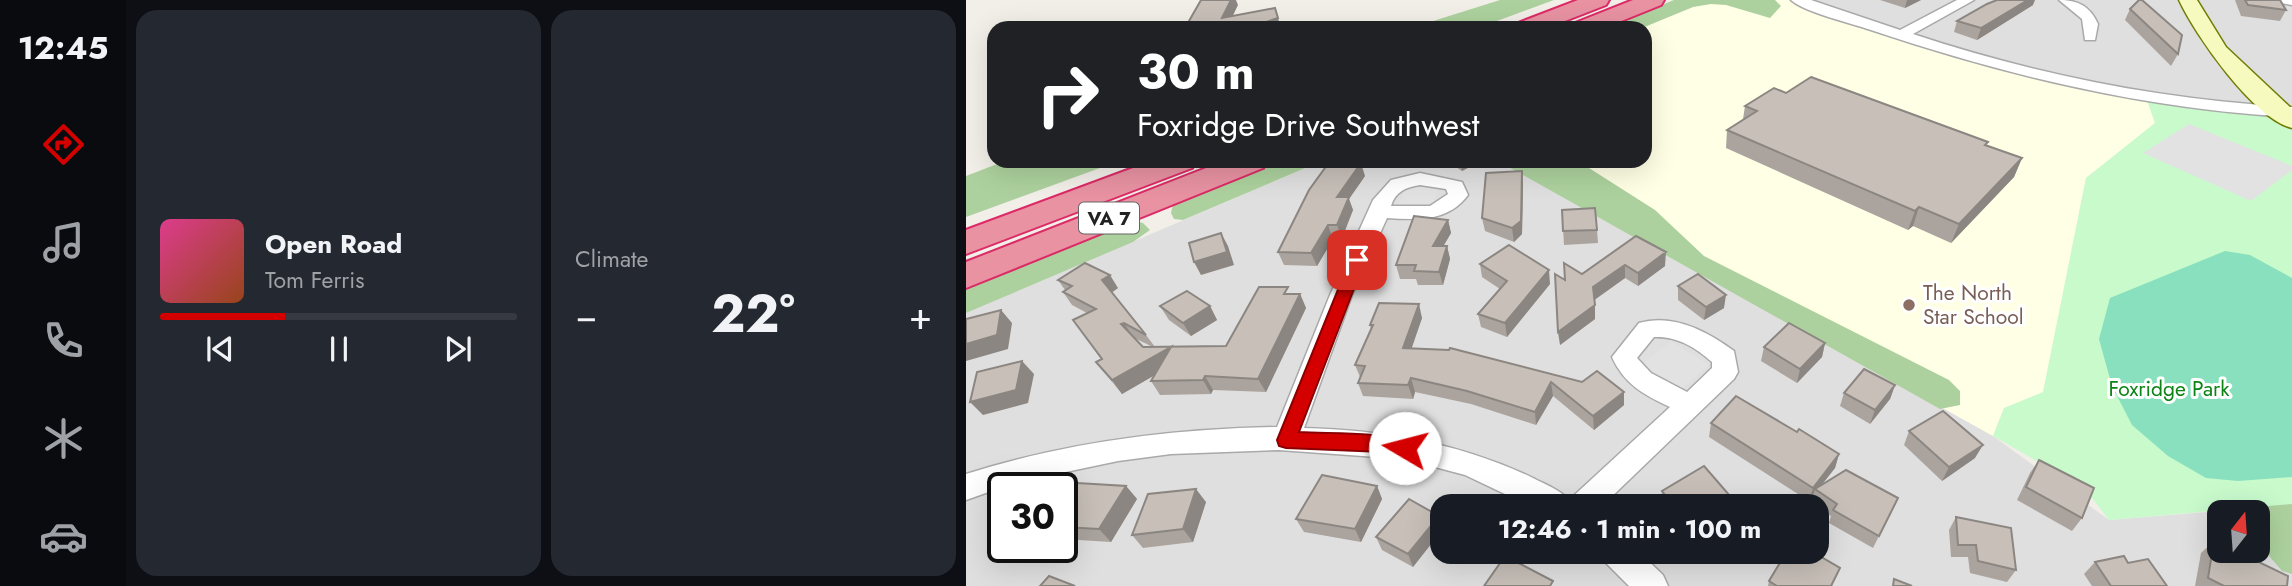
<!DOCTYPE html>
<html lang="en">
<head>
<meta charset="utf-8">
<style>
	body { margin:0; font-family:Jost,sans-serif; background:#242831; color:#f1f3f6; height:100vh; display:flex; flex-direction:column; font-size:26px; white-space:nowrap }
	* { box-sizing:border-box; margin:0 }
	p { font-size:23px; color:#9ea1a6 }
	.icon { flex:none; width:38px; height:38px; fill:none; stroke:currentColor; stroke-width:2; stroke-linecap:round; stroke-linejoin:round }
	.map { position:relative; flex:1; overflow:hidden }
	.details { display:flex; flex-direction:column; gap:10px; padding:10px; background:#0d0f14; width:840px }
	.details>* { flex:none }
	.banner { position:absolute; left:21px; top:21px; width:665px; height:147px; border-radius:21px; box-shadow:0 7px 28px #0002; background:#202124; color:#fff; overflow:hidden }
	.needle { width:46px; rotate:17deg }
	.buttons { position:absolute; left:1241px; top:500px; display:grid; gap:14px }
	.buttons a { display:grid; place-items:center; width:63px; height:63px; border-radius:14px; background:#171b24; box-shadow:0 7px 28px #0002; font-size:35px }
	.speed { position:absolute; left:21px; top:472px; display:flex; gap:14px; font-size:35px; font-weight:700; text-align:center }
	.speed>* { display:grid; place-content:center; width:91px; height:91px; border-radius:50%; background:#171b24; box-shadow:0 7px 28px #0002; line-height:1 }
	.speed .limit { border:4px solid #111; border-radius:10px; background:#fff; color:#111 }
	.pin { position:absolute; display:grid; place-items:center; width:60px; height:60px; color:#fff; margin:-30px; border-radius:14px; box-shadow:0 4px 10px #0006 }
	.me { position:absolute; width:77px; margin:-38px; rotate:278deg; stroke-linejoin:round; filter:drop-shadow(0 0 5px #0008) }
	.turn { display:flex; align-items:center; gap:24px; height:147px; padding:0 35px; font-size:32px }
	.turn .icon { width:91px; height:91px; stroke-width:2.5 }
	.turn b { display:block; font-size:49px; line-height:60px }
	.big { font-size:52px; font-weight:700; line-height:1.1 }
	.details .card { flex:1; display:flex; flex-direction:column; justify-content:center; gap:10px; min-width:0; padding:0 24px; border-radius:21px; background:#242831 }
	.song { display:flex; align-items:center; gap:21px }
	.cover { width:84px; height:84px; border-radius:10px; background:linear-gradient(135deg,hsl(330 70% 55%),hsl(20 70% 35%)) }
	.played { height:7px; border-radius:4px; background:linear-gradient(90deg,#d40000 35%,#363941 35%) }
	.keys { display:flex; justify-content:space-around; direction:ltr }
	.heat { display:flex; justify-content:space-between; align-items:center; font-size:38px; direction:ltr }
	.details .tiles { flex:1; display:grid; gap:10px; grid-template-columns:repeat(2,1fr) }
	.trip { position:absolute; left:464px; top:494px; width:399px; height:70px; border-radius:21px; background:#171b24; box-shadow:0 7px 28px #0002; font-weight:700; line-height:70px; text-align:center }
	main { display:flex; flex:1; min-height:0 }
	.tabs { display:flex; flex-direction:column; width:126px; justify-content:space-around; align-items:center; background:#090b0e; color:#9ea1a6 }
	.tabs .icon { width:49px; height:49px }
	.tabs .selected { color:#d40000 }
	.tabs b { font-size:32px; color:#f1f3f6 }
	.map>svg:first-child { display:block }
</style>
</head>
<body>
<main>
<nav class="tabs">
<b>12:45</b>
<svg class="icon selected" aria-label="directions" viewBox="0 0 24 24"><path d="M12 3l9 9-9 9-9-9zM9 14v-3h6M13 9l2 2-2 2"/></svg>
<svg class="icon" aria-label="music" viewBox="0 0 24 24"><path d="M9 18V5l10-2v13"/><circle cx="6" cy="18" r="3"/><circle cx="16" cy="16" r="3"/></svg>
<svg class="icon" aria-label="phone" viewBox="0 0 24 24"><path d="M5 4h4l2 5-3 2q2 4 5 5l2-3 5 2v4C11 20 4 13 5 4z"/></svg>
<svg class="icon" aria-label="climate" viewBox="0 0 24 24"><path d="M12 3v18M4 7l16 10M4 17L20 7"/></svg>
<svg class="icon" aria-label="car" viewBox="0 0 24 24"><path d="M5 17H2v-5l4-1 3-4h7l3 4 3 1v5h-3M9 17h6M6 11h13"/><circle cx="7" cy="17" r="2"/><circle cx="17" cy="17" r="2"/></svg>
</nav>
<section class="details">
<div class="tiles">
<div class="card">
<div class="song"><i class="cover"></i><div><b>Open Road</b><p>Tom Ferris</p></div></div>
<div class="played"></div>
<div class="keys"><svg class="icon" aria-label="previous" viewBox="0 0 24 24"><path d="M18 5L8 12l10 7zM5 5v14"/></svg><svg class="icon" aria-label="pause" viewBox="0 0 24 24"><path d="M8 5v14M16 5v14"/></svg><svg class="icon" aria-label="next" viewBox="0 0 24 24"><path d="M6 5l10 7-10 7zM19 5v14"/></svg></div>
</div>
<div class="card"><p>Climate</p>
<div class="heat"><a>−</a><b class="big">22°</b><a>+</a></div>
</div>
</div>
</section>
<div class="map">
<svg width="1326" height="586" viewBox="0 0 1326 586">
	<rect width="100%" height="100%" fill="#f2efe9"/>
	<g fill="#e0dfdf" fill-rule="evenodd">
		<polygon points="831,0 1326,0 1326,121 1118,88"/>
		<path d="M356,161H534L1027,436L1143,520L1326,505V586H0V313ZM37,488H96V548H37ZM476,506H850V551H476ZM1253,513H1292V551H1253Z"/>
	</g>
	<polygon fill="#ffffe5" points="745,0 831,0 950,42 1181,100 1189,123 1120,178 1077,393 1038,408 1027,436 534,161 679,161 679,28 676,28"/>
	<g fill="#add19e">
		<polygon points="534,0 588,0 512,28 445,28"/>
		<polygon points="708,0 809,0 815,6 804,18 760,5 745,4 727,7 676,28 638,28"/>
		<polygon points="39,161 153,161 0,217 0,176"/>
		<polygon points="309,161 356,161 217,220 208,219 205,213 207,204"/>
		<polygon points="532,161 612,161 689,210 738,256 983,380 994,391 994,405 974,409"/>
		<polygon points="164,220 177,223 184,230 167,242 0,313 0,287"/>
		<polygon points="1326,499 1326,574 1316,571 1292,543 1292,513 1272,513 1273,504"/>
	</g>
	<polygon fill="#c8facc" points="1181,100 1314,111 1326,121 1326,504 1143,520 1119,489 1027,436 1038,408 1077,392 1120,178 1189,123"/>
	<polygon fill="#88e0be" points="1259,251 1284,255 1326,278 1326,477 1272,481 1240,478 1202,456 1166,425 1146,386 1133,339 1144,298"/>
	<g fill="#e2e2e2">
		<polygon points="1223,124 1326,166 1326,170 1285,201 1177,153"/>
		<polygon points="440,187 473,187 467,206 432,206"/>
		<polygon points="705,341 743,365 713,391 675,365"/>
	</g>
	<g fill="none" stroke-linecap="round" stroke-linejoin="round">
		<g stroke="#a9a9a9" stroke-width="3">
			<g id="street">
				<path d="M825,0H845L934,30L991,0H1008L947,34C1071,75 1196,100 1326,107V117C1180,109 1042,76 905,30C885,23 840,13 825,0Z"/>
				<path d="M1093,0C1112,0 1124,6 1132,24L1129,40H1119L1116,19Z"/>
				<polygon points="1312,0 1326,0 1326,5 1314,3"/>
				<path d="M454,173L496,182L502,195C482,222 451,220 421,218L386,295L338,428C418,430 494,443 567,478C578,484 595,490 603,500L704,407C678,395 658,384 646,357L673,323C707,313 741,331 768,351L772,372L768,379L636,506H564L499,475L439,459L313,450L205,454L152,461L48,483L0,500V474C102,442 204,429 311,427L364,295L407,200L425,180ZM454,185L480,189L482,194L464,206H425C429,192 440,187 454,185ZM688,337C711,336 729,347 746,362V368L721,392L685,373L671,358Z"/>
				<polygon points="633,551 672,551 697,575 702,586 663,586 638,561"/>
			</g>
		</g>
		<g stroke="#707d05" stroke-width="3">
			<path id="secondary" d="M1213,0H1231L1260,47L1326,109V128C1288,119 1229,35 1213,0Z"/>
		</g>
		<g stroke="#dc2a67" stroke-width="4">
			<g id="highway">
				<polygon points="612,0 643,0 640,5 581,28 548,28 552,23"/>
				<polygon points="667,0 698,0 695,5 638,28 605,28 609,23"/>
				<polygon points="186,161 231,161 226,168 0,254 0,230"/>
				<polygon points="258,161 302,161 297,168 0,288 0,262"/>
			</g>
		</g>
		<use href="#street" fill="#fff" fill-rule="evenodd"/>
		<use href="#secondary" fill="#f7fabf" fill-rule="evenodd"/>
		<use href="#highway" fill="#e892a2" fill-rule="evenodd"/>
	</g>
	<g fill="#aba49e" fill-rule="evenodd">
		<polygon points="914,0 955,0 939,8"/>
		<polygon points="1269,0 1314,0 1320,10 1314,21 1275,16"/>
		<polygon points="1067,5 1011,40 988,32 991,21"/>
		<polygon points="1164,9 1212,54 1205,66 1159,20"/>
		<polygon points="820,93 1021,145 1056,158 1048,177 985,243 947,226 942,230 760,148 761,130 777,119 779,106"/>
		<polygon points="481,161 515,161 496,171"/>
		<polygon points="399,176 383,199 387,210 376,238 367,239 351,266 318,265 312,252"/>
		<polygon points="557,184 556,234 548,242 519,231 516,218"/>
		<polygon points="596,210 631,230 632,243 598,245"/>
		<polygon points="482,220 485,233 477,246 481,246 484,259 477,285 452,285 450,279 434,279 430,265"/>
		<polygon points="670,236 699,266 672,286 659,278 628,300 629,319 594,345 599,280 616,274"/>
		<polygon points="514,264 584,284 541,337 515,327 512,314 534,289 516,277"/>
		<path d="M92,280L152,288L146,292L180,335L189,347L260,346L325,294H334L340,308L300,392L247,390L245,394L194,395L185,381L189,375L156,394L130,362L136,359L121,313L106,305L97,292L99,290ZM166,337L187,347H177Z"/>
		<polygon points="712,286 758,308 738,320 712,300"/>
		<polygon points="194,306 244,306 251,320 225,336 203,320"/>
		<polygon points="456,318 445,348 616,382 658,392 658,405 628,430 587,396 570,425 505,404 449,392 447,399 397,396 392,383 394,377 389,365 405,329 404,325"/>
		<polygon points="859,343 856,357 831,383 795,361 798,347"/>
		<polygon points="929,385 924,399 904,424 874,406 878,393"/>
		<polygon points="745,423 831,432 873,454 869,468 855,485 932,498 907,548 863,523 865,516 845,502 847,496 843,501 743,437"/>
		<polygon points="943,431 1009,458 976,481 938,445"/>
		<polygon points="1073,460 1116,518 1106,531 1051,500 1064,473"/>
		<polygon points="160,486 171,499 145,542 96,539 96,505"/>
		<polygon points="411,486 416,499 395,542 338,532 330,519"/>
		<polygon points="696,491 771,506 697,506 695,504"/>
		<polygon points="240,502 227,542 177,548 166,535"/>
		<polygon points="473,516 476,524 476,530 447,567 416,550 410,537"/>
		<polygon points="990,517 1050,570 1041,582 1004,573 1002,557 985,557 983,530"/>
		<polygon points="1248,541 1321,586 1229,586 1235,553"/>
		<polygon points="1129,562 1162,563 1201,586 1126,586 1118,574"/>
		<polygon points="874,568 866,586 802,586 803,581"/>
	</g>
	<g fill="#8b8681">
		<polygon points="265,0 270,0 272,5 261,28 256,18"/>
		<polygon points="941,0 955,0 939,8"/>
		<polygon points="1062,0 1069,0 1067,5 1011,40 1015,28"/>
		<polygon points="309,8 315,28 282,28"/>
		<polygon points="1056,158 1048,177 985,243 993,224"/>
		<polygon points="494,161 515,161 496,171"/>
		<polygon points="395,163 399,176 383,199 387,210 376,238 371,225 371,197"/>
		<polygon points="556,171 557,184 556,234 548,242 546,228"/>
		<polygon points="953,207 947,226 942,230 949,211"/>
		<polygon points="482,220 485,233 470,259 467,246"/>
		<polygon points="362,225 367,239 351,266 345,253"/>
		<polygon points="255,233 262,246 268,265 235,275 228,262"/>
		<polygon points="481,246 484,259 477,285 473,272"/>
		<polygon points="700,252 699,266 672,286 672,273"/>
		<polygon points="659,265 659,278 627,301 627,287"/>
		<polygon points="583,270 584,284 541,337 539,323"/>
		<polygon points="144,275 152,288 145,293 136,280"/>
		<polygon points="334,294 340,308 300,392 292,379"/>
		<polygon points="760,295 758,308 738,320 740,307"/>
		<polygon points="453,304 456,318 441,362 437,348"/>
		<polygon points="629,305 629,319 594,345 592,332"/>
		<polygon points="244,306 251,320 225,336 217,323"/>
		<polygon points="35,310 46,323 42,349 0,361 0,344"/>
		<polygon points="158,323 167,337 155,324"/>
		<polygon points="859,343 856,357 831,383 834,369"/>
		<polygon points="205,347 213,361 156,394 146,380"/>
		<polygon points="56,361 68,374 62,403 17,415 4,402"/>
		<polygon points="239,376 247,390 245,394 237,380"/>
		<polygon points="445,378 449,392 447,399 442,385"/>
		<polygon points="585,382 587,396 570,425 569,412"/>
		<polygon points="929,385 924,399 904,424 909,410"/>
		<polygon points="658,392 658,405 628,430 627,416"/>
		<polygon points="1017,445 1009,458 976,481 983,467"/>
		<polygon points="873,454 869,468 851,491 849,489 847,496 843,501 847,488"/>
		<polygon points="160,486 171,499 145,542 133,529"/>
		<polygon points="411,486 416,499 395,542 389,529"/>
		<polygon points="230,489 240,502 227,542 217,529"/>
		<polygon points="473,516 476,524 476,530 447,567 442,554"/>
	</g>
	<g fill="#c7bfb8" stroke="#8b8681" stroke-width="2">
		<polygon points="235,0 265,0 256,18 309,8 312,18 282,28 219,28"/>
		<polygon points="1031,0 1062,0 1015,28 991,21 1021,4"/>
		<polygon points="1173,0 1176,0 1216,35 1212,54 1164,9"/>
		<polygon points="1279,0 1314,0 1320,10 1282,5"/>
		<polygon points="845,77 1022,142 1019,145 1056,158 993,224 953,207 949,211 761,130 791,111 779,106 808,88 820,93"/>
		<polygon points="364,161 395,163 371,197 383,197 371,225 362,225 345,253 312,252 343,190"/>
		<polygon points="556,171 555,221 546,228 516,218 520,173"/>
		<polygon points="629,208 631,230 597,231 596,210"/>
		<polygon points="448,216 482,220 467,246 481,246 473,272 448,271 450,265 430,265"/>
		<polygon points="255,233 261,252 228,262 223,243"/>
		<polygon points="670,236 700,252 672,273 659,265 627,287 629,305 592,332 589,274 599,280 598,263 616,274"/>
		<polygon points="543,245 583,270 539,323 512,314 541,281 514,264"/>
		<polygon points="119,263 144,275 136,280 180,335 158,323 155,324 177,347 260,346 293,287 322,287 318,294 334,294 292,379 239,376 237,380 185,381 205,347 146,380 130,362 136,359 107,320 130,309 97,292 106,286 92,280"/>
		<polygon points="732,274 760,295 740,307 712,286"/>
		<polygon points="221,291 244,306 217,323 194,306"/>
		<polygon points="413,303 453,304 437,348 483,350 484,348 616,382 631,371 658,392 627,416 585,382 569,412 501,391 445,378 442,385 392,383 399,366 389,365 407,325 404,325"/>
		<polygon points="35,310 31,335 0,344 0,319"/>
		<polygon points="823,323 859,343 834,369 798,347"/>
		<polygon points="56,361 50,390 4,402 11,372"/>
		<polygon points="898,369 929,385 909,410 878,393"/>
		<polygon points="770,396 831,432 833,429 873,454 847,488 745,423"/>
		<polygon points="977,411 1017,445 983,467 943,431"/>
		<polygon points="1073,460 1128,488 1116,518 1060,487"/>
		<polygon points="738,466 771,504 768,506 708,506 696,491"/>
		<polygon points="880,470 932,498 913,536 867,510 871,504 849,489"/>
		<polygon points="356,475 411,486 389,529 330,519"/>
		<polygon points="111,483 160,486 133,529 96,527 96,505"/>
		<polygon points="230,489 217,529 166,535 182,494"/>
		<polygon points="443,499 473,516 442,554 410,537"/>
		<polygon points="990,517 1045,528 1050,570 1012,561 1010,545 992,545"/>
		<polygon points="1248,541 1253,543 1253,551 1270,551 1322,576 1321,586 1258,586 1242,578"/>
		<polygon points="821,551 845,551 874,568 865,586 811,586 803,581"/>
		<polygon points="539,556 587,581 584,586 518,586"/>
		<polygon points="1158,556 1162,563 1182,559 1201,586 1145,586 1129,562"/>
		<polygon points="83,576 109,586 74,586"/>
		<polygon points="928,579 946,586 927,586"/>
	</g>
	<path fill="#d40000" stroke="#8a0000" stroke-width="2" d="M391,255L399,260L333,432C369,434 411,431 445,443L448,448L445,454L439,456L417,452L320,448L313,446L311,440L384,260Z"/>
	<circle fill="#8d6e63" stroke="#fff" stroke-width="2.5" cx="943" cy="305" r="7"/>
	<g text-anchor="middle" dominant-baseline="central" stroke-width="6" stroke-linejoin="round" paint-order="stroke">
		<rect fill="#fff" stroke="#646464" stroke-width="2" x="113" y="202.5" width="60" height="31" rx="5"/>
		<g font-size="19" font-weight="bold" fill="#222">
			<text x="143" y="218">VA 7</text>
		</g>
		<g font-size="21" fill="#785e54" stroke="#fff" text-anchor="start">
			<text x="957" y="293">The North<tspan x="957" dy="24">Star School</tspan></text>
		</g>
		<g font-size="21" fill="#0c8416" stroke="#fff">
			<text x="1203" y="389">Foxridge Park</text>
		</g>
	</g>
</svg>
<div class="buttons">
<a><svg class="needle" viewBox="-14 -14 28 28"><path d="M0-13l5 13h-10z" fill="#e53935"/><path d="M0 13l5-13h-10z" fill="#9ea1a6"/></svg></a>
</div>
<div class="speed"><div class="limit">30</div></div>
<div class="pin" style="left:391px;top:260px;background:#d93025"><svg class="icon" aria-label="arrive" viewBox="0 0 24 24"><path d="M6 21V4h12l-3 4 3 4H6"/></svg></div>
<svg class="me" style="left:439px;top:448px" viewBox="-20 -20 40 40"><circle r="19" fill="#fff"/><path d="M0-13L10 11 0 6-10 11z" fill="#d40000"/></svg>
<div class="trip">12:46 · 1 min · 100 m</div>
<div class="banner">
<div class="turn"><svg class="icon" aria-label="right" viewBox="0 0 24 24"><path d="M7 20v-9h11M14 6l5 5-5 5"/></svg><div><b>30 m</b>Foxridge Drive Southwest</div></div>
</div>
</div>
</main>
</body>
</html>
